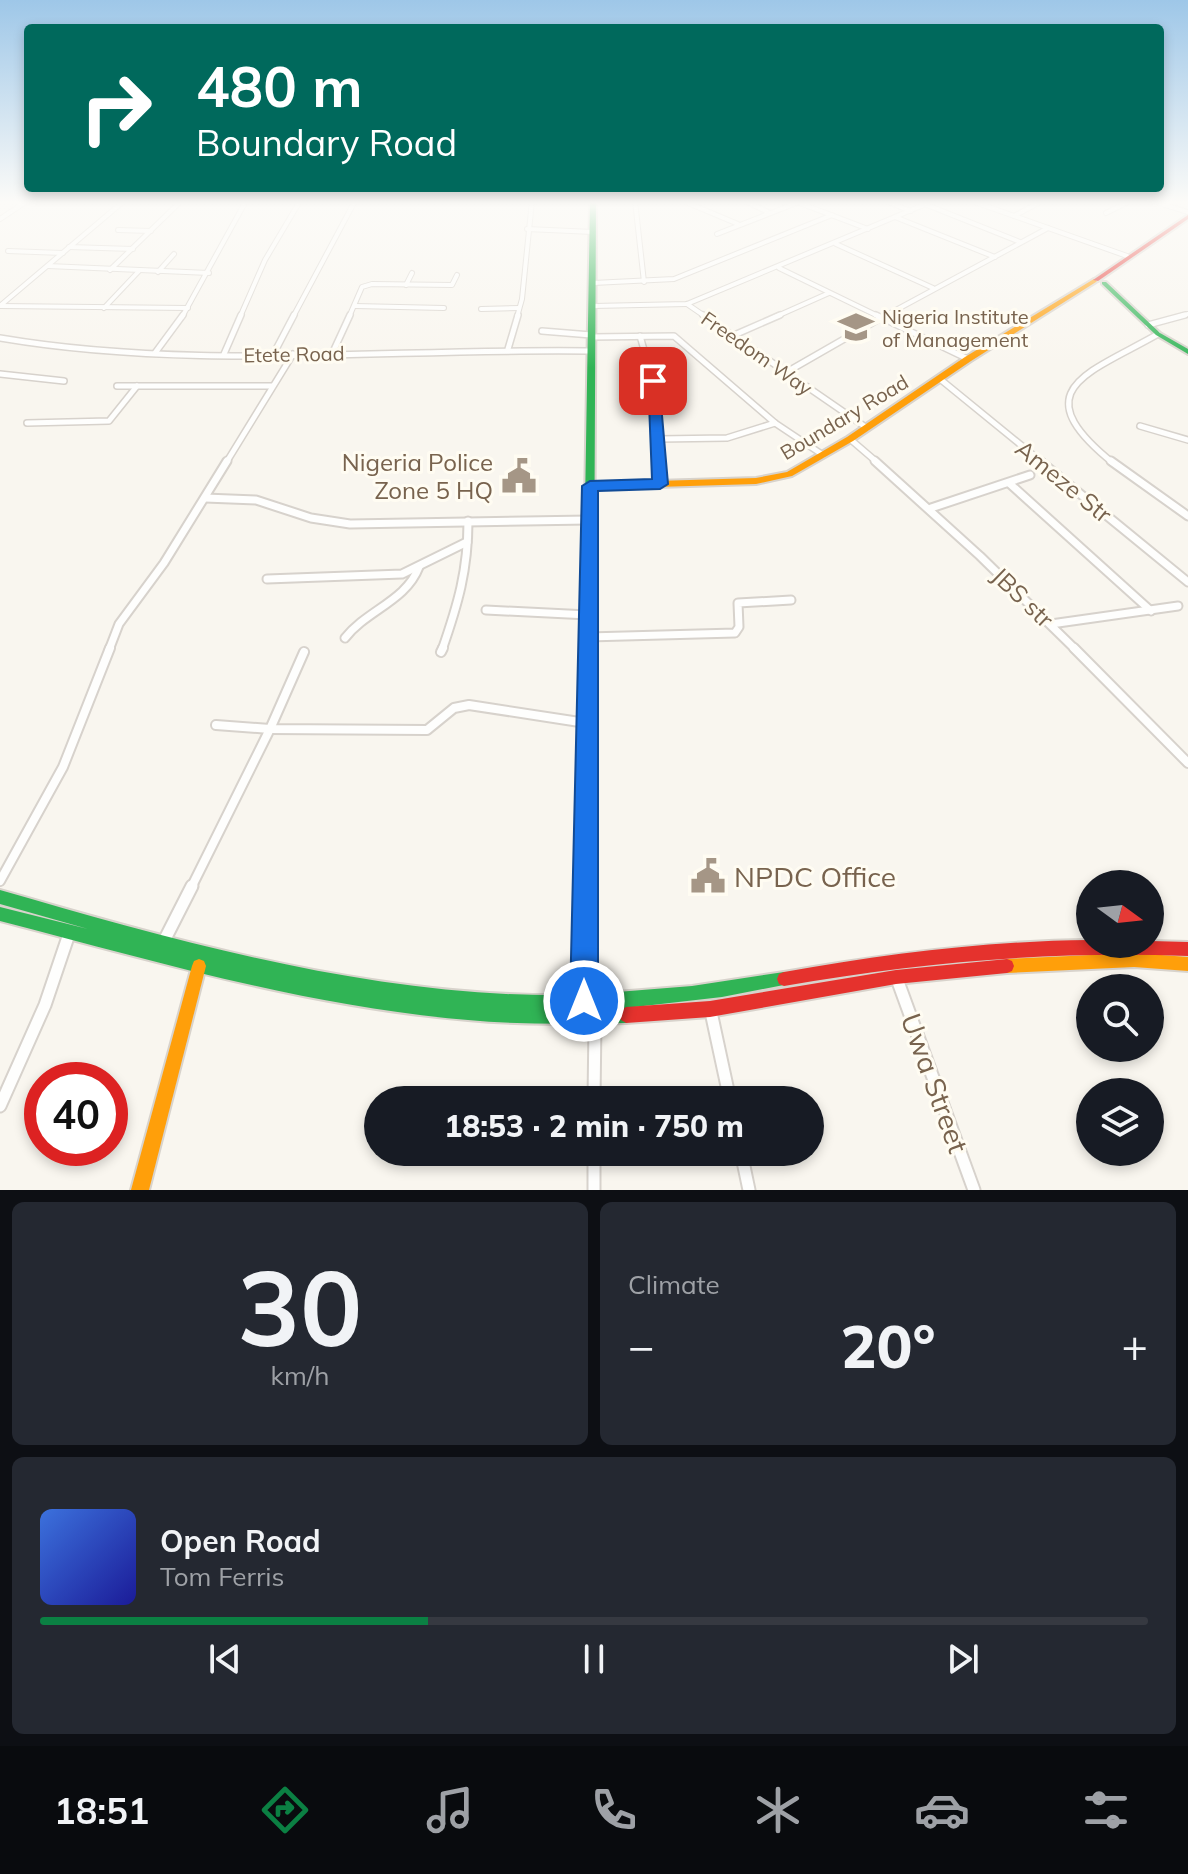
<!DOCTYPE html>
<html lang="en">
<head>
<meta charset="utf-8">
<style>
	body { margin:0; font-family:Mulish,sans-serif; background:#242831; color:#f1f3f6; height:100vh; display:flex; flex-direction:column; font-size:30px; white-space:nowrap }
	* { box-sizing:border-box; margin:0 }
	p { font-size:26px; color:#9ea1a6 }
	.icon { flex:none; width:44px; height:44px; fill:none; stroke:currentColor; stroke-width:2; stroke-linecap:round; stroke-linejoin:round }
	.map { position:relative; height:1190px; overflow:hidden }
	.panel { display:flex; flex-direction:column; gap:12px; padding:12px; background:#0d0f14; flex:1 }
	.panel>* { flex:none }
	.banner { position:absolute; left:24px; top:24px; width:1140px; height:168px; border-radius:8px; box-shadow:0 4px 12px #0003; background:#00695c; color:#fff; overflow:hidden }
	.needle { width:52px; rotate:105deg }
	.tools { position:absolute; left:1076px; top:870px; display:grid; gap:16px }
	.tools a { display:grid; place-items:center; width:88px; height:88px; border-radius:50%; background:#171b24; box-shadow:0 4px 12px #0003; font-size:40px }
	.speed { position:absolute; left:24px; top:1062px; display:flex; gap:16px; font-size:40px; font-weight:700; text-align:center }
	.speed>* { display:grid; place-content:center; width:104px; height:104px; border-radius:50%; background:#171b24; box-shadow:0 4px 12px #0003; line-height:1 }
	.speed .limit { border:12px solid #d22; background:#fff; color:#111 }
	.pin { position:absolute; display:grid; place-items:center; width:68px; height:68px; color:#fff; margin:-34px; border-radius:16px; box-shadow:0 4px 12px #0006 }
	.me { position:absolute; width:88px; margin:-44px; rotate:0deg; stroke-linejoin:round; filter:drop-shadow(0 0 6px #0008) }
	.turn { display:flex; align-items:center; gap:28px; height:168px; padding:0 40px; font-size:36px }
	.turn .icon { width:104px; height:104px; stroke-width:2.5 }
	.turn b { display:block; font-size:56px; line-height:68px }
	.big { font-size:60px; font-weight:800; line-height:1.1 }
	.panel .widget { flex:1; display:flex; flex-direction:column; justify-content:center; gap:12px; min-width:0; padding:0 28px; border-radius:12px; background:#242831 }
	.panel .dial { align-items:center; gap:0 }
	.dial b { font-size:104px; line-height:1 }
	.song { display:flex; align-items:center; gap:24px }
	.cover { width:96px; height:96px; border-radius:12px; background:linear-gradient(135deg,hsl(220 70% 55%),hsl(240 70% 35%)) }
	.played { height:8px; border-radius:4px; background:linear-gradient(90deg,#0b8043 35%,#363941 35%) }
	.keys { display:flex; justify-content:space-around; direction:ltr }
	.heat { display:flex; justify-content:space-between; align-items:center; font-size:44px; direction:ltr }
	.panel .tiles { flex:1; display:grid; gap:12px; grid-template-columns:1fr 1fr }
	.widget:last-child { grid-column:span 2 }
	.trip { position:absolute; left:364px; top:1086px; width:460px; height:80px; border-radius:40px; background:#171b24; box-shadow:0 4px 12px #0003; font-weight:800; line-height:80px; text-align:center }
	.menu { display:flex; height:128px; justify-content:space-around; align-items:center; background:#090b0e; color:#9ea1a6 }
	.menu .icon { width:56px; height:56px }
	.menu .active { color:#0b8043 }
	.menu b { font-size:36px; color:#f1f3f6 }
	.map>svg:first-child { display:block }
</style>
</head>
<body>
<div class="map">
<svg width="1188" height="1190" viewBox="0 0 1188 1190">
	<rect width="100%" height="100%" fill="#f9f6ef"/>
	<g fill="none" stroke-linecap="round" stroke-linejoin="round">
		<g stroke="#d7d2cc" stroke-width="6">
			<g id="street-far4">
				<polyline points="635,201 644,282"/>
				<polyline points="683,201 738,224"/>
				<polyline points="745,201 770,213"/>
				<polyline points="885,201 911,211"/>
				<polyline points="917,201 1020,242"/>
				<polyline points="972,201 1127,256"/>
				<polyline points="1152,201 1188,212"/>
				<polyline points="797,202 868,229"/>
				<polyline points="1106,213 1130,201"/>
				<polyline points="1014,216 1042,201"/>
				<polyline points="895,217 995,257"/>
				<polyline points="0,219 27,201"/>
				<polyline points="527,229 593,232"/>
				<polyline points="118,230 151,231"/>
				<polyline points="717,234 799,202"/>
				<polyline points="836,244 933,288"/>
				<polyline points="69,247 133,249"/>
				<polyline points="8,251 63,253"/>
				<polyline points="48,266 209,273"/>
				<polyline points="779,268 880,317"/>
				<polyline points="110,270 181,201"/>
				<polyline points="158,272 174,254"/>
				<polyline points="593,283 674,279 832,215"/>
				<polyline points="406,285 412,273"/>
				<polyline points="687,304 706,317"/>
				<polyline points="1,305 124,201"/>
				<polyline points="0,306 188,308"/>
				<polyline points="355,306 444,308"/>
				<polyline points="593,306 687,304 933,201"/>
				<polyline points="104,308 139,271"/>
				<polyline points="481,309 519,308"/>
				<polyline points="182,317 246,201"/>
				<polyline points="240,317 265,260 300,201"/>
				<polyline points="293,317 355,201"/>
				<polyline points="349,317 362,287 372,284 452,285 457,275"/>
				<polyline points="517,317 522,299 532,201"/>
				<polyline points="775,317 829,293"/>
				<polyline points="883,317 1048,228"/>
				<polyline points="1178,317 1188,314"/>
			</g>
		</g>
		<g stroke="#d7d2cc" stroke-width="8">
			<g id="street-far3">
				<polyline points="703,315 867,428"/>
				<polyline points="876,315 968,359"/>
				<polyline points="1148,325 1185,315"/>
				<polyline points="542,331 591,335"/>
				<polyline points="640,336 653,381 659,463"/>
				<polyline points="732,336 780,315"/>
				<polyline points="591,337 674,336 775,423 823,455"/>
				<path d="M0,338C194,371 394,348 589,351"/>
				<polyline points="508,349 518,315"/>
				<polyline points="155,353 183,315"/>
				<polyline points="224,354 241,315"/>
				<polyline points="332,354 350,315"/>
				<polyline points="273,355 294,315"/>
				<polyline points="785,373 886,315"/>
				<polyline points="0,374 64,381"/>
				<polyline points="940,379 1043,463"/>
				<polyline points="117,386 272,386"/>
				<polyline points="27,423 109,421 137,386"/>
				<polyline points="1140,426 1188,440"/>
				<polyline points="659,439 727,438 775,423"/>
				<polyline points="850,439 878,463"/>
				<polyline points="226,463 293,354"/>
				<path d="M1113,463C1021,389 1090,373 1158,334"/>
			</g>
		</g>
		<g stroke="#d7d2cc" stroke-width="11">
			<g id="street-far2">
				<polyline points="658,461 660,484"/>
				<polyline points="875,461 980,556 1076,650"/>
				<polyline points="1040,461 1188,582"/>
				<polyline points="1111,461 1188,516"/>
				<polyline points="1009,483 1151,611"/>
				<polyline points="205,498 256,500 311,518 350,524 589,520"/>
				<polyline points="931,508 1030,475"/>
				<polyline points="267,579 402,574 467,542"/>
				<polyline points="486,610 588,615"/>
				<polyline points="1051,624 1178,606"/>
				<polyline points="588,637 735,633 739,627 738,603 791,600"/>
				<path d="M345,638C367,610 406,601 419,567"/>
				<polyline points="109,650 119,624 164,563 227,461"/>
				<path d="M442,650C458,604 468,570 468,521"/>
			</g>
		</g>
		<g stroke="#d7d2cc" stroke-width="12">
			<g id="street-far1">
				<polyline points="1074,648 1188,763"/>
				<polyline points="441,652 443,648"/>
				<polyline points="216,725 270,729 427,730 454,708 469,705 586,723"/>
				<polyline points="0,881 63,767 110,648"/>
				<polyline points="191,888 270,729 304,652"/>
			</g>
		</g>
		<g stroke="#d7d2cc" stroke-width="15">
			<g id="street">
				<polyline points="165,939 192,886"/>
				<polyline points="897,979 974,1190"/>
				<polyline points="711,1012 730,1100"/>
				<polyline points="594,1100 595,1022"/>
				<polyline points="0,1106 45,1005 69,934"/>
				<polyline points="594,1152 594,1190"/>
				<polyline points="741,1152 749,1190"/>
			</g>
		</g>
		<g stroke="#d8d3cc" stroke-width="4">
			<g id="fast">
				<path d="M590,201H596L592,994L692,986L784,972L789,974L791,979L789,984L722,997L626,1008L631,1010L634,1015L631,1020L626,1023C573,1024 521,1025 468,1020C309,1007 154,961 0,921V907L88,929L0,904V890C187,944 380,999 577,995Z"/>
				<polygon points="1102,282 1106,282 1160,333 1188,349 1188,354 1156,335 1102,284"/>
			</g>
		</g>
		<g stroke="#d8d3cc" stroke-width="4">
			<g id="slow">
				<polygon points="1094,279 1097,281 1096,282 971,361 853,441 792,476 756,484 590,489 586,486 590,483 756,478 787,472 847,437 965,357"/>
				<polygon points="1134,953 1188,957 1188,971 1134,967 1007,973 1002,971 1000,966 1002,961 1007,959"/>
				<polygon points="199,959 204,961 206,966 149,1190 131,1190 192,966 194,961"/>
			</g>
		</g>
		<g stroke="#d8d3cc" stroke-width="4">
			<g id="jam">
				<polygon points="1188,215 1188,219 1098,281 1093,280"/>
				<path d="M1090,940V944H1150V941L1188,942V956C1049,951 921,962 784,986L779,984L777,979L779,974L784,972C885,954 987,941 1090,940Z"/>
				<polygon points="1007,959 1012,961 1014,966 1012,971 1007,973 896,984 710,1017 626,1023 621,1020 618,1015 621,1010 626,1007 710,1001 896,970"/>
			</g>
		</g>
		<use href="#street-far4" stroke="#fefefd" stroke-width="4"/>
		<use href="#street-far3" stroke="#fefefd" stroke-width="5"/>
		<use href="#street-far2" stroke="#fefefd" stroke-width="7"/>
		<use href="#street-far1" stroke="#fefefd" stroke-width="8"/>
		<use href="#street" stroke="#fefefd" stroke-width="11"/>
		<use href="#fast" fill="#30b455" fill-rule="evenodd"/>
		<use href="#slow" fill="#ff9f0a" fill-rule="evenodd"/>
		<use href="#jam" fill="#e5322d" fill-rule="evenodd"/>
	</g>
	<linearGradient id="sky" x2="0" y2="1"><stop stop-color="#9ec7e8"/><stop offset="0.55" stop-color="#fcfbf8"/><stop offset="1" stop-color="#fcfbf8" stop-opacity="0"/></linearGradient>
	<rect width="1188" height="368" fill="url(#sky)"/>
	<polygon fill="#1a73e8" stroke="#114b97" stroke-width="2" points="648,378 659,381 668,484 660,489 598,491 598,1001 594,1011 584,1015 574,1011 570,1001 582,486 590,481 652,479"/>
	<defs>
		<g id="university-bare" transform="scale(2.76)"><path d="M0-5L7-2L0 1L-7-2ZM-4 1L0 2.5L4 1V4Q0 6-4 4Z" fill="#a59686" stroke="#fffcf2" stroke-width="2.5" paint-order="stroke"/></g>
		<g id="civic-bare" transform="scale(2.76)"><path d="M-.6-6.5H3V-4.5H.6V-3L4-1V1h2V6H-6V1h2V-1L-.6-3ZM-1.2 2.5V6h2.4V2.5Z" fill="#a59686" stroke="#fffcf2" stroke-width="2.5" paint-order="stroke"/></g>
	</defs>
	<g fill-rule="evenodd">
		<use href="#university-bare" x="856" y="327"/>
		<use href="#civic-bare" x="519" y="476"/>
		<use href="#civic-bare" x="708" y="876"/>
	</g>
	<g text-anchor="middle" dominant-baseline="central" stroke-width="6" stroke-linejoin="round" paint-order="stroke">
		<g font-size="20" fill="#78634e" stroke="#fffcf2" text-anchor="start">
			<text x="882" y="316">Nigeria Institute<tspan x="882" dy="23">of Management</tspan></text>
		</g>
		<g font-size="20" fill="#78634e" stroke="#fffcf2">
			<text transform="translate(757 353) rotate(35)">Freedom Way</text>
			<text transform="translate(294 354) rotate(-1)">Etete Road</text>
			<text transform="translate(844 417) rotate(-31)">Boundary Road</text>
		</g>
		<g font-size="24" fill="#78634e" stroke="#fffcf2" text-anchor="end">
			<text x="493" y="462">Nigeria Police<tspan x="493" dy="28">Zone 5 HQ</tspan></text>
		</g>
		<g font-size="24" fill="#78634e" stroke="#fffcf2">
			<text transform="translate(1064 481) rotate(39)">Ameze Str</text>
			<text transform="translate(1023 597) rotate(44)">JBS str</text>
		</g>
		<g font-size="28" fill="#78634e" stroke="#fffcf2" text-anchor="start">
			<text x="734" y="876">NPDC Office</text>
		</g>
		<g font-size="28" fill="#78634e" stroke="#fffcf2">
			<text transform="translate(935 1083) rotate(70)">Uwa Street</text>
		</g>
	</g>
</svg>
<div class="tools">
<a><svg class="needle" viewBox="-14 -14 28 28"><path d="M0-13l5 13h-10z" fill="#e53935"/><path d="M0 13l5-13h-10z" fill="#9ea1a6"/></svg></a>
<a><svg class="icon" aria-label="search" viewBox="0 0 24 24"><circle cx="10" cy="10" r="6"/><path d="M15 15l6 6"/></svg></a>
<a><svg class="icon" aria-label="layers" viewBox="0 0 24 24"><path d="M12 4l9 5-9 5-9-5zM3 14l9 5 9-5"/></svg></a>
</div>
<div class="speed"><div class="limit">40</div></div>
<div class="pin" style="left:653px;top:381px;background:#d93025"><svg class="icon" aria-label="arrive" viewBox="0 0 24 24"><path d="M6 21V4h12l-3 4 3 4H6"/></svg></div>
<svg class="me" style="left:584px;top:1001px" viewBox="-20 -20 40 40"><circle r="17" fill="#1a73e8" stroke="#fff" stroke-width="3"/><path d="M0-11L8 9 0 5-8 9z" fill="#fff"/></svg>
<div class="trip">18:53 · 2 min · 750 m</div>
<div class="banner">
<div class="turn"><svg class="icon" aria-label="right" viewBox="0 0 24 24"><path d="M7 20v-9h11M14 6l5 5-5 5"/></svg><div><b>480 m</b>Boundary Road</div></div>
</div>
</div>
<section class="panel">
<div class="tiles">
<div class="widget dial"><b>30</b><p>km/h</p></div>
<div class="widget"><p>Climate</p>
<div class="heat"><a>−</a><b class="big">20°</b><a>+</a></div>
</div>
<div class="widget">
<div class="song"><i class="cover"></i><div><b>Open Road</b><p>Tom Ferris</p></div></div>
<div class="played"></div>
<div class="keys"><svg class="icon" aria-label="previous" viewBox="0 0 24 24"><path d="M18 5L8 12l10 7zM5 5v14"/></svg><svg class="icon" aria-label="pause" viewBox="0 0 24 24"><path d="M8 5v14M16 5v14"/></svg><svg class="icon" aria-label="next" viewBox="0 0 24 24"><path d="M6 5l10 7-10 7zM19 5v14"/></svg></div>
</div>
</div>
</section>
<nav class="menu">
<b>18:51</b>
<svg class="icon active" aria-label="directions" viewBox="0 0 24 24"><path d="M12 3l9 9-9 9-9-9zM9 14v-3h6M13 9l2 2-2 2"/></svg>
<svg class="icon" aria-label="music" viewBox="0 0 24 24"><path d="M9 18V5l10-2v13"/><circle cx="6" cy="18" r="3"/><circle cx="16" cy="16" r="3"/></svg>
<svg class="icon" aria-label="phone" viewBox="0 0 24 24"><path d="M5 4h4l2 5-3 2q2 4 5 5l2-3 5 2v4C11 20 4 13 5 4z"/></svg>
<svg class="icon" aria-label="climate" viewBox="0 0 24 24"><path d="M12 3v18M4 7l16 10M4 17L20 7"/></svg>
<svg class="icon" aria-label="car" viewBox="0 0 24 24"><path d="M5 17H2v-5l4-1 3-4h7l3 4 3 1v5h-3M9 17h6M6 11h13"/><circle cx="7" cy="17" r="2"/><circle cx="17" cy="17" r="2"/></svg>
<svg class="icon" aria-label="filters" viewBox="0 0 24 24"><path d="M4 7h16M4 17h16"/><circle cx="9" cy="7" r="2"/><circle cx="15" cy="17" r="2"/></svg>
</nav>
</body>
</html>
